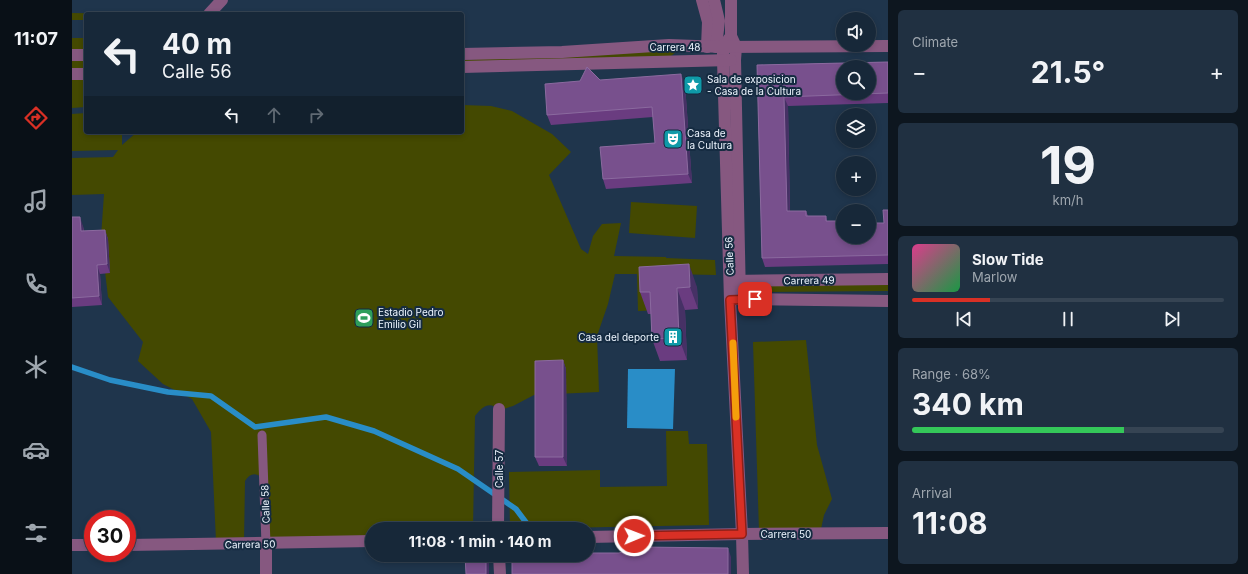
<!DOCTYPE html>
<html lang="en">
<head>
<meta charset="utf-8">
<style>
	body { margin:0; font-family:Inter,sans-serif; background:#203041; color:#f1f3f6; height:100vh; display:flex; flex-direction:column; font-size:15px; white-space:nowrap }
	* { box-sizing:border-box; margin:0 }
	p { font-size:13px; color:#9ea6ae }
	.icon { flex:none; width:22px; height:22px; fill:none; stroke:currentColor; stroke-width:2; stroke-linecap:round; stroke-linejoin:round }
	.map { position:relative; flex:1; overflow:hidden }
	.panel { display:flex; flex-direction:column; gap:10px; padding:10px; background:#0d161f; width:360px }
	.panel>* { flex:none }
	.hud { position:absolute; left:12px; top:12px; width:380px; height:122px; border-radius:4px; box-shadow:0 2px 6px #0003,0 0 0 1px #364453; background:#172839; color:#f1f3f6; overflow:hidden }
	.buttons { position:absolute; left:764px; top:12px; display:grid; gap:8px }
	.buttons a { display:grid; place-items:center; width:40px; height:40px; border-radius:50%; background:#172839; box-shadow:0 2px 6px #0003,0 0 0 1px #364453; font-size:20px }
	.speed { position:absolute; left:12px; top:510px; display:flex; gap:8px; font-size:20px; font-weight:700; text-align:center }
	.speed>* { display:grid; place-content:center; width:52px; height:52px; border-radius:50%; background:#172839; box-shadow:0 2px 6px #0003,0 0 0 1px #364453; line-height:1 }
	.speed .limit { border:6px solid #d22; background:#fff; color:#111 }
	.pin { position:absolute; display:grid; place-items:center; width:34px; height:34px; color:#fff; margin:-17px; border-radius:8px; box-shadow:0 2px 6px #0006 }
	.me { position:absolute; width:44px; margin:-22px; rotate:89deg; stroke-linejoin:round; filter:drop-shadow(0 0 3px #0008) }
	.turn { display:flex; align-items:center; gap:14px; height:84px; padding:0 12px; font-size:18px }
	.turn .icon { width:52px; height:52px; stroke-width:2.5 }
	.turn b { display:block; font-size:28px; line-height:34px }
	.lanes { display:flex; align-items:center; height:38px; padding:0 12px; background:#0003; justify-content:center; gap:20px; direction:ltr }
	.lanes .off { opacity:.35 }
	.big { font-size:30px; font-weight:700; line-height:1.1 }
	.panel .card { flex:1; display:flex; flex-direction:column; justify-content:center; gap:6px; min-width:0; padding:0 14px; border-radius:6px; background:#203041 }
	.panel .dial { align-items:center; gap:0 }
	.dial b { font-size:52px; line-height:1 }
	.song { display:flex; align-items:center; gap:12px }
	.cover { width:48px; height:48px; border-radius:6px; background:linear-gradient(135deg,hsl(330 70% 55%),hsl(140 70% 35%)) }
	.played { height:4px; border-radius:2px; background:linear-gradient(90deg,#d93025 25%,#364453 25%) }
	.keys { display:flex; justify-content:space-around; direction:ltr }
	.heat { display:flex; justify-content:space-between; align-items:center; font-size:22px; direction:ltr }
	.charge { height:6px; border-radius:3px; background:linear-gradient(90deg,#34c759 68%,#364453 0) }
	.trip { position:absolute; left:293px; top:522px; width:230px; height:40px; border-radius:20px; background:#172839; box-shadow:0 2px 6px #0003,0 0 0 1px #364453; font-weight:700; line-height:40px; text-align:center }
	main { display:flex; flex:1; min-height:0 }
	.menu { display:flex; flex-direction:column; width:72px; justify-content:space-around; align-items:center; background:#091017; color:#9ea6ae }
	.menu .icon { width:28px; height:28px }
	.menu .current { color:#d93025 }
	.menu b { font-size:18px; color:#f1f3f6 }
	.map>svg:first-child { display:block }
</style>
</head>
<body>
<main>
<nav class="menu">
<b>11:07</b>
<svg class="icon current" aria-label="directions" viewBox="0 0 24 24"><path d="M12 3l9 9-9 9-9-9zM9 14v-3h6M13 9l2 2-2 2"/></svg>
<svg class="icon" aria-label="music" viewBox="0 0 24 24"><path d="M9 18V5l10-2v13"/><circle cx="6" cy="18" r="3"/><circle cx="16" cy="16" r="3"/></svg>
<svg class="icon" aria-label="phone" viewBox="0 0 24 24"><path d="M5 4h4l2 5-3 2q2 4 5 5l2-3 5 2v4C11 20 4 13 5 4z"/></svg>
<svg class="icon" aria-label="climate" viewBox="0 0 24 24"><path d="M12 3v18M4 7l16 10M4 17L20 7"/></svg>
<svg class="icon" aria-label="car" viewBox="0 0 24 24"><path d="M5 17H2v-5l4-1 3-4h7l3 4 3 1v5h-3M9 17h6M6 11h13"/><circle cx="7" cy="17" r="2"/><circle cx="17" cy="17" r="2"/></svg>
<svg class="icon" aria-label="filters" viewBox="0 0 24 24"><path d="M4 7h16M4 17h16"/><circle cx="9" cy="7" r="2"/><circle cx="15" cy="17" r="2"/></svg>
</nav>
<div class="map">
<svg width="816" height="574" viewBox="0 0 816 574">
	<rect width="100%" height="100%" fill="#1f354c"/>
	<g fill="#444901">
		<polygon points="0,13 58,14 14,14 14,20 0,20"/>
		<polygon points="0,38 14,38 14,107 0,108"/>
		<polygon points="597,47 605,51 599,56 390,65 390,60"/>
		<path d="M390,105L419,106L440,111L480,134L499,152L477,175L509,249L516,254L521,236L530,224L549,223L542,256L594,257V258L643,260L644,275L594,274L596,310L566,311L565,274H543L536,304L525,336L527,392L462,395L441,406L428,410C417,401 411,406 403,416L401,529H300V537L191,541L189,477C183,472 177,474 173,481L172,541H144L139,432L120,399L91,384L66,361L71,342L36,297L29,237L32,194L0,195V158L41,157L46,150L0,151V114L14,113V132H50V145L65,132H390Z"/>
		<polygon points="559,202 625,206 623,238 557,233"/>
		<polygon points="816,282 816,291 682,292 682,283"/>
		<polygon points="734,340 745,445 760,499 752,515 749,529 687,531 681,342"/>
		<polygon points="594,431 616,431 617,444 635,444 637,525 438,529 437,472 528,470 528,487 595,486"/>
	</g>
	<polygon fill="#298dc7" points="556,369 603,369 601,429 555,428"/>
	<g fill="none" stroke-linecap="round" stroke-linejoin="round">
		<polyline stroke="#298dc7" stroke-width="5.5" points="0,367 38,380 96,392 139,396 183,427 254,417 302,431 386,469 444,509 459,529"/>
		<polyline stroke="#865880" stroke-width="9" points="190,435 194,544"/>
		<g stroke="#865880" stroke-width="12">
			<polyline points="630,0 636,22 635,47"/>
			<polyline points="642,0 647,21 644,47"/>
			<polyline points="659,0 659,36 664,47 663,60 668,299"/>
			<polyline points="137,14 150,0"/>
			<polyline points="659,36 651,47 651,60 658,300 670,534 671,574"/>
			<polyline points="390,54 490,52 597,45 651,47 816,46"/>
			<polyline points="0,55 14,55"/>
			<polyline points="390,67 659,60"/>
			<polyline points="0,74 14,74"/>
			<polyline points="659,281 816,279"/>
			<polyline points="661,299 816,301"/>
			<polyline points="426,529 427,409"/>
			<polyline points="516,537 670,534 816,533"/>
			<polyline points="0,545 21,545"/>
			<polyline points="55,545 300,541"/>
			<polyline points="427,555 428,574"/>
			<polyline points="194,574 194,544"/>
		</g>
	</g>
	<g fill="#6a3c80">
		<polygon points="816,62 816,103 716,106 718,211 734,211 736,216 754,216 755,221 771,237 812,223 816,210 816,264 693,267 690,258 685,65"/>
		<polygon points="528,80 613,84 620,183 534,189 531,179 583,143 581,117 479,125 475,115"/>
		<polygon points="0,217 11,226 12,231 33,230 36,239 38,273 28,274 30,305 0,307"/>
		<polygon points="567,267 625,287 626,309 613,310 615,360 588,361 580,339 579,314 576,314 568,292"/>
		<polygon points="491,360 494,369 495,466 467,466 463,457"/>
	</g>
	<g fill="#463165">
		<polygon points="609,74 613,84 620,183 616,174"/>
		<polygon points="712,97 716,106 718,220 715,211"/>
		<polygon points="8,217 11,226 12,240 9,231"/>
		<polygon points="33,230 36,239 38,273 35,264"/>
		<polygon points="617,264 625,287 626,309 618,287"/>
		<polygon points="25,265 28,274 30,305 27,296"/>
		<polygon points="605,288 613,310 615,360 607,338"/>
		<polygon points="491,360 494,369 495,466 491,457"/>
		<polygon points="656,548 659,557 659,574 656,574"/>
		<rect x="414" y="555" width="3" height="19"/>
	</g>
	<g fill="#78508d" stroke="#8b6a9f" fill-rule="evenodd">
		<path d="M816,62V93L712,97L715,211H734V216H754V221H771V237H797V223H812L811,210H816V255L690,258L685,65ZM771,67H797V93H771Z"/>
		<polygon points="515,67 528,80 609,74 616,174 531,179 528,147 583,143 580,107 475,115 473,84 508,81"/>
		<polygon points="0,217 8,217 9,231 33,230 35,264 25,265 27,296 0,298"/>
		<polygon points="617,264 618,287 605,288 607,338 580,339 578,292 568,292 567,267"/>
		<polygon points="491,360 491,457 463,457 463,361"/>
		<polygon points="566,547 656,548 656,574 440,574 440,555 516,555 516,553 547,553"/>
		<polygon points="393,555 414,555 414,574 394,574"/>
	</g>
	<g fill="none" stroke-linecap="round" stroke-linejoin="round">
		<g stroke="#8d1f18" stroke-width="10">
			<polyline id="route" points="562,536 670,534 658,300 683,299"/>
		</g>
		<use href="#route" stroke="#d93025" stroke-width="7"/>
		<polyline stroke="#f59e0b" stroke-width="7" points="661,343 664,417"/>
	</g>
	<defs>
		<g id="sight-square" transform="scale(1)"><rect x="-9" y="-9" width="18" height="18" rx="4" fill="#0f9aa8" stroke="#152b41"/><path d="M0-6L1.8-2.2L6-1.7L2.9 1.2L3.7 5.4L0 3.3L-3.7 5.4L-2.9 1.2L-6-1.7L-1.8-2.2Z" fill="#fff"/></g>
		<g id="theatre-square" transform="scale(1)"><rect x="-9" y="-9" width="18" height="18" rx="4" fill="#0f9aa8" stroke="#152b41"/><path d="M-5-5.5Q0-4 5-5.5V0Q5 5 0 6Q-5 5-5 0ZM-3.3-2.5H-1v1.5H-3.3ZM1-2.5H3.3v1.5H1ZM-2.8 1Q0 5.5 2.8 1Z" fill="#fff"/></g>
		<g id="stadium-square" transform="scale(1)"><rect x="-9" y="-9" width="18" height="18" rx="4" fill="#2e9e5b" stroke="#152b41"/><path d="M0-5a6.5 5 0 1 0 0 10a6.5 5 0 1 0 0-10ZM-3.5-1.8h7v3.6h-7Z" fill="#fff"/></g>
		<g id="building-square" transform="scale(1)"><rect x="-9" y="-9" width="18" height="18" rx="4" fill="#0f9aa8" stroke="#152b41"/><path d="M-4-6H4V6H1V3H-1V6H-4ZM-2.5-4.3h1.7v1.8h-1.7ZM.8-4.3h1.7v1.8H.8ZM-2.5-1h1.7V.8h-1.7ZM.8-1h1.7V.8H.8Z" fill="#fff"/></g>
	</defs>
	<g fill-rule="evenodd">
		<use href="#sight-square" x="621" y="85"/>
		<use href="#theatre-square" x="601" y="139"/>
		<use href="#stadium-square" x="292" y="318"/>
		<use href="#building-square" x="601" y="337"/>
	</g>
	<g text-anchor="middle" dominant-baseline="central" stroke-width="4" stroke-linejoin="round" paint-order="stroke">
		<g font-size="10" fill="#eef6ff" stroke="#152b41">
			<text x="603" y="47">Carrera 48</text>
			<text transform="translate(657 256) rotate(-92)">Calle 56</text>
			<text transform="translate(737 280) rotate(-1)">Carrera 49</text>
			<text transform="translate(427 469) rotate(-90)">Calle 57</text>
			<text transform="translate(193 504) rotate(-92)">Calle 58</text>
			<text x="714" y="534">Carrera 50</text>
			<text transform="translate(178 544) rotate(-1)">Carrera 50</text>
		</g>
		<g font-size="10" fill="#eef6ff" stroke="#152b41" text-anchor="start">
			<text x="635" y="79">Sala de exposicion<tspan x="635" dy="12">- Casa de la Cultura</tspan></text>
			<text x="615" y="133">Casa de<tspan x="615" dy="12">la Cultura</tspan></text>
			<text x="306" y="312">Estadio Pedro<tspan x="306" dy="12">Emilio Gil</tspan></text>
			<text x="587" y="337" text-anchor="end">Casa del deporte</text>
		</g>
	</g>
</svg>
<div class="buttons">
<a><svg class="icon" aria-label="sound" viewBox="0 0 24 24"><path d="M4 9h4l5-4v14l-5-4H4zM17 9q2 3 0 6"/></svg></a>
<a><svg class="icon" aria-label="search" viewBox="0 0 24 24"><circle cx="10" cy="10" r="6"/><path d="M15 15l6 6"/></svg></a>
<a><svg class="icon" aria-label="layers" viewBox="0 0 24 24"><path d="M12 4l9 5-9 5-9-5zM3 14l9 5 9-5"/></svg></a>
<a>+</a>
<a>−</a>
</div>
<div class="speed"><div class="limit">30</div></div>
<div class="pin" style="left:683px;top:299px;background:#d93025"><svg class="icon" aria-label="arrive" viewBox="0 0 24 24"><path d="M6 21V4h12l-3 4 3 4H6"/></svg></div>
<svg class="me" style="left:562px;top:536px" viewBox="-20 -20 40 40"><circle r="17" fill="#d93025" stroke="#fff" stroke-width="3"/><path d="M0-11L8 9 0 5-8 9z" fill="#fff"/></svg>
<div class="trip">11:08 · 1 min · 140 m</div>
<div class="hud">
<div class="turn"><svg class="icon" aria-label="left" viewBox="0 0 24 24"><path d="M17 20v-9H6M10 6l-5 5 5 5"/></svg><div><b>40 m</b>Calle 56</div></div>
<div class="lanes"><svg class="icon" aria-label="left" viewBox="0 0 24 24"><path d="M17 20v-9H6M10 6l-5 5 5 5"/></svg><svg class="icon off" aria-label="ahead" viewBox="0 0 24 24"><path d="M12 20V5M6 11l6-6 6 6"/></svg><svg class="icon off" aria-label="right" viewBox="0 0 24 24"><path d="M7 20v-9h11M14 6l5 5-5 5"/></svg></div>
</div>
</div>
<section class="panel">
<div class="card"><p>Climate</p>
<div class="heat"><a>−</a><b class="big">21.5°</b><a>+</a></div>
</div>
<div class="card dial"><b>19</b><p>km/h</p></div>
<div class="card">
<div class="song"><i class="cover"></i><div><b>Slow Tide</b><p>Marlow</p></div></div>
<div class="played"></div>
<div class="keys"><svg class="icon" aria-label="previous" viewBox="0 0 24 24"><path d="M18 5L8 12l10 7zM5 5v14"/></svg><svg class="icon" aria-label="pause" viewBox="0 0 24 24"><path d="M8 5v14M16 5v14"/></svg><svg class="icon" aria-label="next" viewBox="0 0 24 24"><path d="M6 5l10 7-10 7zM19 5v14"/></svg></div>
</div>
<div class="card"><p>Range · 68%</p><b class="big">340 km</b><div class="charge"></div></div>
<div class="card"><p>Arrival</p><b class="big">11:08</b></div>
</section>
</main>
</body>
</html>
